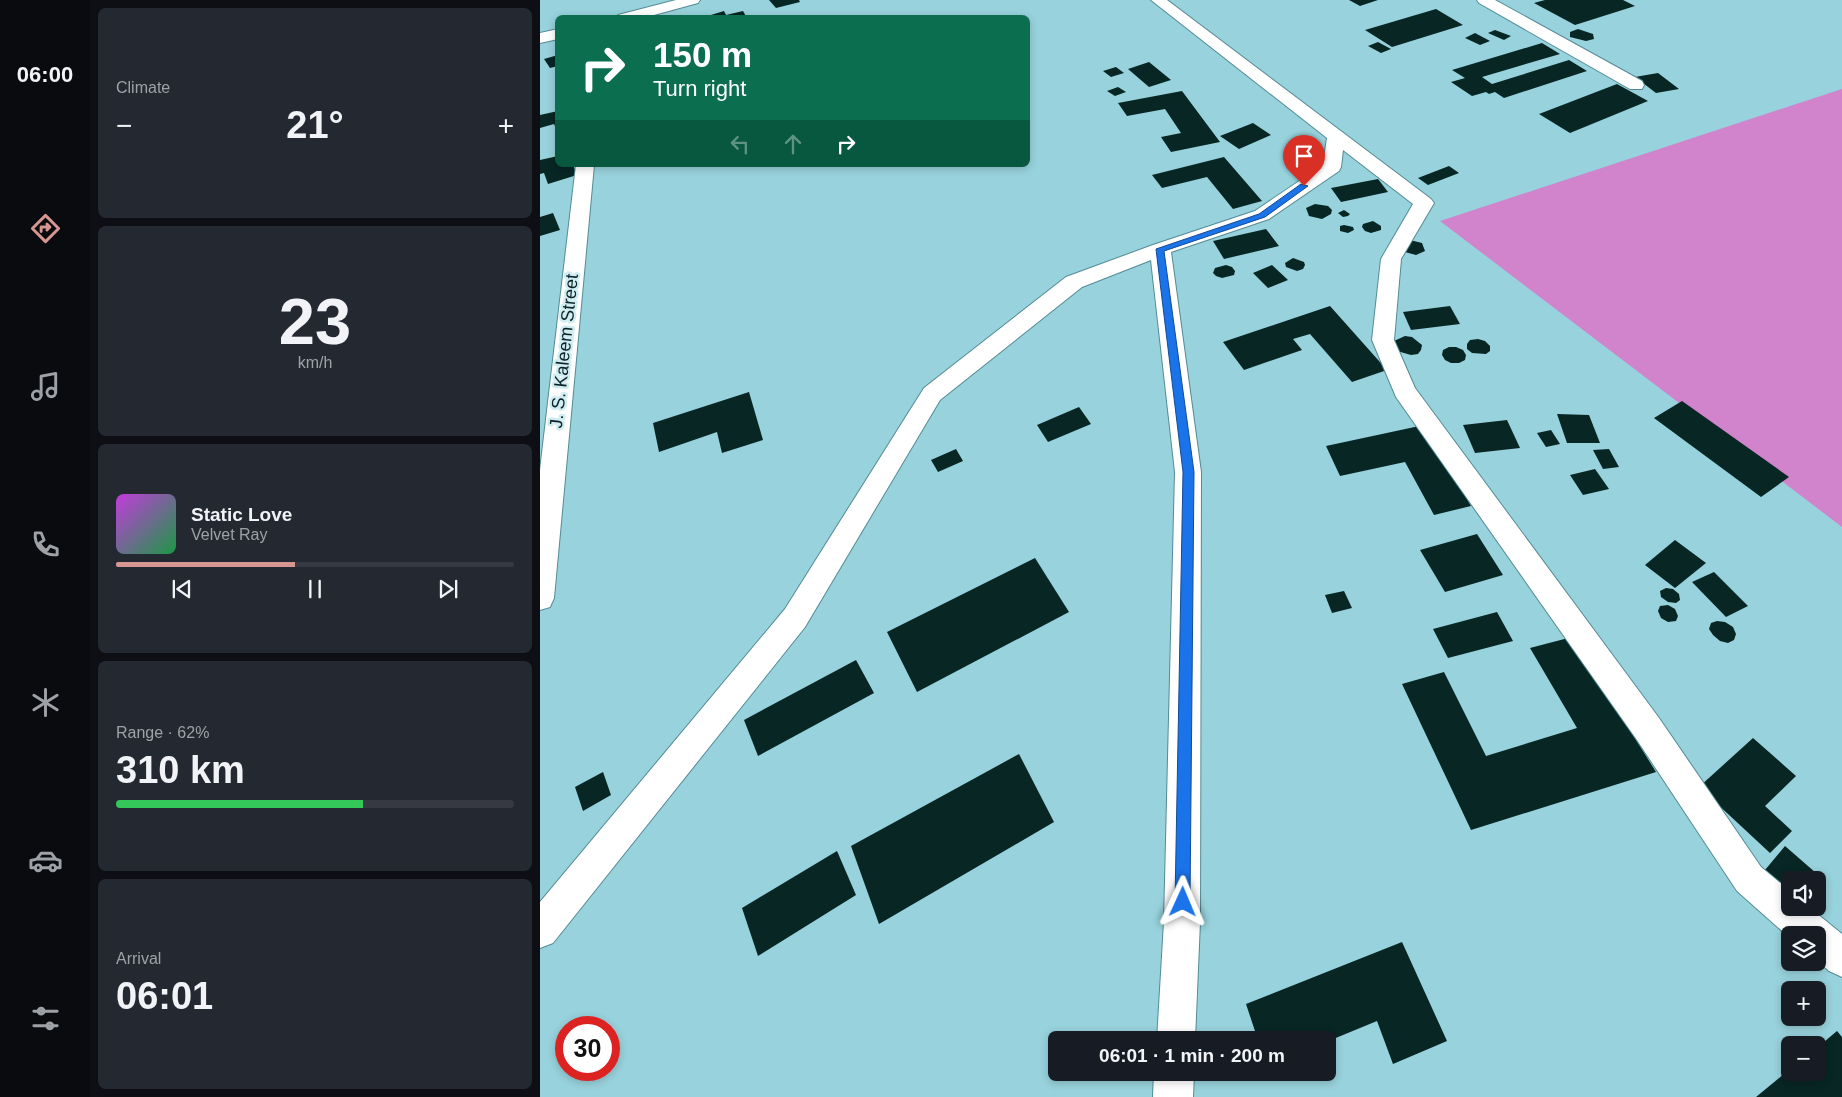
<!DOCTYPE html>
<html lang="en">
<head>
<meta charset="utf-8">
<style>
	body { margin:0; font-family:Arial,sans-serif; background:#242831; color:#f1f3f6; height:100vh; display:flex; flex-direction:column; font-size:19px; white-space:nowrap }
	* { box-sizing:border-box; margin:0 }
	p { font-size:16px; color:#9ea1a6 }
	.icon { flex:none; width:28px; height:28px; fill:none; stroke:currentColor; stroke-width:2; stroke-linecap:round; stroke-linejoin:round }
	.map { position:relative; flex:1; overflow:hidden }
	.details { display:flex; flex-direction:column; gap:8px; padding:8px; background:#0d0f14; width:450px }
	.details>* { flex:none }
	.banner { position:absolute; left:15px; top:15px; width:475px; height:152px; border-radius:8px; box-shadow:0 2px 8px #0003; background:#0b6e4f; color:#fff; overflow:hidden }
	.tools { position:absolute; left:1241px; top:871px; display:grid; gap:10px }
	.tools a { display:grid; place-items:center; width:45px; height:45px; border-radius:8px; background:#171b24; box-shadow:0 2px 8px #0003; font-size:25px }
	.speed { position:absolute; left:15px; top:1016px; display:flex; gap:10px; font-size:25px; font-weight:700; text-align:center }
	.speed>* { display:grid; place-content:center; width:65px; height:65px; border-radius:50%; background:#171b24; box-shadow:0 2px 8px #0003; line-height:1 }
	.speed .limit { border:8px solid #d22; background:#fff; color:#111 }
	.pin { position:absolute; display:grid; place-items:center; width:42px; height:42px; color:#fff; margin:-51px -21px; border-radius:50% 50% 50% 0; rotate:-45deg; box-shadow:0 0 5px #0007 }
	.pin .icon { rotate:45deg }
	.me { position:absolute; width:55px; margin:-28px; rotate:1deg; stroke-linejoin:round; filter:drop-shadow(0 0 4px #0008) }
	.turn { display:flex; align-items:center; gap:18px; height:105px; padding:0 15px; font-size:22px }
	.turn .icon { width:65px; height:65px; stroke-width:2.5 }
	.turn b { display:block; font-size:35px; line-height:42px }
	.lanes { display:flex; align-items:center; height:48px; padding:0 15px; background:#0003; justify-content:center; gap:25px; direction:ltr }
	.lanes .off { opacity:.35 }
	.big { font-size:38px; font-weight:800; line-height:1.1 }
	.details .widget { flex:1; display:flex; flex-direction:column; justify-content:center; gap:8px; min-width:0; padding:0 18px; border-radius:8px; background:#242831 }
	.details .dial { align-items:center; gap:0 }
	.dial b { font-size:65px; line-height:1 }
	.song { display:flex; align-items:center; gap:15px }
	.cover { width:60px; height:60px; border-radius:8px; background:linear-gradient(135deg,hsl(290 70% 55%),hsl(140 70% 35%)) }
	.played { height:5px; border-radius:2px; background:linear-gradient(90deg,#d69793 45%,#363941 45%) }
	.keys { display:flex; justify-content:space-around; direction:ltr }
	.heat { display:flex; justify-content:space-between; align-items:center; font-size:28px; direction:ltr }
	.charge { height:8px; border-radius:4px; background:linear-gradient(90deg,#34c759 62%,#363941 0) }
	.trip { position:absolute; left:508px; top:1031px; width:288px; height:50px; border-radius:8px; background:#171b24; box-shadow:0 2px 8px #0003; font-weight:800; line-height:50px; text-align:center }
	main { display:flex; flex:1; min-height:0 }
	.tabs { display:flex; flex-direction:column; width:90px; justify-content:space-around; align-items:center; background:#090b0e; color:#9ea1a6 }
	.tabs .icon { width:35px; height:35px }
	.tabs .current { color:#d69793 }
	.tabs b { font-size:22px; color:#f1f3f6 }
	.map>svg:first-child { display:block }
</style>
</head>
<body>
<main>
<nav class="tabs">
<b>06:00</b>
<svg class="icon current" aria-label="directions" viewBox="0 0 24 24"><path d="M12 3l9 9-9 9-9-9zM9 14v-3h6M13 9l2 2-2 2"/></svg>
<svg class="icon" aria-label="music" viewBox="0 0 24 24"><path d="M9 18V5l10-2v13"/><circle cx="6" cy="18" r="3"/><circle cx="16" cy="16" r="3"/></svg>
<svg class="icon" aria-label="phone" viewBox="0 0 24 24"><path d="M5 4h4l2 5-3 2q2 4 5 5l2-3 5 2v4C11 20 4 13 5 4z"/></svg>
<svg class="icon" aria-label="climate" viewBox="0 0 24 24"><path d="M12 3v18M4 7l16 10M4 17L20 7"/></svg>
<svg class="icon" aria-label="car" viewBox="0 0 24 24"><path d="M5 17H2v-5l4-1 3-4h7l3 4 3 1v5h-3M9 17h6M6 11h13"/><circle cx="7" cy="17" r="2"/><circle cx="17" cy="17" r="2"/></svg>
<svg class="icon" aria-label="filters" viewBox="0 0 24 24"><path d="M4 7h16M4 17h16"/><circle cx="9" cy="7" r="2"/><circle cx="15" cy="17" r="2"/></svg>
</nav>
<section class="details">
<div class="widget"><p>Climate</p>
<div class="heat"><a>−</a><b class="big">21°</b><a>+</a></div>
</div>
<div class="widget dial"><b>23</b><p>km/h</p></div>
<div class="widget">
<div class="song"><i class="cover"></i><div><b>Static Love</b><p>Velvet Ray</p></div></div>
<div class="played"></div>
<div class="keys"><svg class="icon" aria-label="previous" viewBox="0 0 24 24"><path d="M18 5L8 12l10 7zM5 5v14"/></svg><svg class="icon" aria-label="pause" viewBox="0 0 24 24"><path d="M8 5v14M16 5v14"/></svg><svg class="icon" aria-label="next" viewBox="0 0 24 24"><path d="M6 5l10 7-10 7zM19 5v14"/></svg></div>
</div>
<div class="widget"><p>Range · 62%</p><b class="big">310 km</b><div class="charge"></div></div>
<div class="widget"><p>Arrival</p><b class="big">06:01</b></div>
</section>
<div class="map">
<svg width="1302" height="1097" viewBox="0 0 1302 1097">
	<rect width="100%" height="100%" fill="#98d2dc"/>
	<polygon fill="#d183cb" points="1302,89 1302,527 900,221"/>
	<g fill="#072624">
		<polygon points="229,0 259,0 260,2 236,8"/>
		<polygon points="809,0 838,0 820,6"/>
		<polygon points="1005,0 1083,0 1095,6 1035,25 994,3"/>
		<polygon points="896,9 923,25 852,47 825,30"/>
		<polygon points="184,11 186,15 203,11 207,18 161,18"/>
		<polygon points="1038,29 1053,34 1054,39 1046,41 1030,37 1030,32"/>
		<polygon points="955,30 971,36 964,40 948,33"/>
		<polygon points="935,33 950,41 940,45 925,38"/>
		<polygon points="838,42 851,49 841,53 828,46"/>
		<polygon points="1002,43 1020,54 942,77 952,84 1029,60 1047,71 964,98 955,92 949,94 946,92 932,96 911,82 925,78 912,70"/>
		<polygon points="18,55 18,66 10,68 4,59"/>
		<polygon points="609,62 631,80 609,87 588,69"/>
		<polygon points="576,67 584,73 571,77 563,71"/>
		<polygon points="1118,73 1139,89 1116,93 1095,77"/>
		<polygon points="1077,84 1108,101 1030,133 999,114"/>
		<polygon points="578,87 586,92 575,96 567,91"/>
		<polygon points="642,91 680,142 631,152 621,137 641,133 625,109 587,116 578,103"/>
		<polygon points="18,111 18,133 14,124 0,128 0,115"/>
		<polygon points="713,123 731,135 699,149 680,136"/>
		<polygon points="18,156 18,165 33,165 37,175 8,184 4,173 0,174 0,160"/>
		<polygon points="684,157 722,201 693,209 667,177 622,188 612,175"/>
		<polygon points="909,166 919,173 888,185 878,178"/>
		<polygon points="838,179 848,192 801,202 791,188"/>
		<polygon points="775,204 788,206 792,210 791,214 782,219 769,216 766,208"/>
		<polygon points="804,210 810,214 808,216 803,217 798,213"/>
		<polygon points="13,213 20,230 0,236 0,217"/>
		<polygon points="833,221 841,226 841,230 831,233 825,231 822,227 823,224"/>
		<polygon points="804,225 813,227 814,230 808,233 800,231 800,226"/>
		<polygon points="726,229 739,246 684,259 673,241"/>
		<polygon points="870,240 882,243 885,251 876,255 865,252"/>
		<polygon points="753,258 764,262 765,265 763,269 757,271 746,267 745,263"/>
		<polygon points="686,265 692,267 695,271 694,275 682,278 676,276 673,273 675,268"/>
		<polygon points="732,265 748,280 728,288 713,273"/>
		<polygon points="790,306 847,370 812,382 770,334 753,339 762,350 704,370 683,342"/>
		<polygon points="910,306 920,324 871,330 863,312"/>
		<polygon points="865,336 872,337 882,345 881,350 878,354 871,355 857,351 854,341"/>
		<polygon points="938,339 945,341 950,346 950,351 946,354 932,353 927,349 927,344 930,340"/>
		<polygon points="909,347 916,347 923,350 926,355 925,360 919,363 911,363 905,360 902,355 903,350"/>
		<polygon points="209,392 223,440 182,453 177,432 119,452 113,423"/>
		<polygon points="1142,401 1249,477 1221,497 1114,418"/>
		<polygon points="539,407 551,424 508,442 497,425"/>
		<polygon points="1017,414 1049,415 1060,443 1027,443"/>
		<polygon points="967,420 980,448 935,453 923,425"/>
		<polygon points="884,425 931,506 894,515 865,462 800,476 786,446"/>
		<polygon points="1011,430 1020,444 1006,447 997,433"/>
		<polygon points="416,449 423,461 398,472 391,460"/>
		<polygon points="1069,449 1079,467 1063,469 1053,450"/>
		<polygon points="1055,469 1069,489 1043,495 1030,475"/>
		<polygon points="937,534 963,575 905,592 880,550"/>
		<polygon points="1135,540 1166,563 1135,588 1105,565"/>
		<polygon points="495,558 529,612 377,692 347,632"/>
		<polygon points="1174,572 1208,606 1186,617 1152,582"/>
		<polygon points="1126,588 1133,589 1139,594 1140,600 1136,603 1128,602 1121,597 1120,591"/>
		<polygon points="804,591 812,608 792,613 785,595"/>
		<polygon points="1128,605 1135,609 1138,616 1136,621 1128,622 1121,618 1118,611 1120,606"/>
		<polygon points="957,612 973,641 908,658 893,629"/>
		<polygon points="1177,621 1185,622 1193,627 1196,634 1194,640 1188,643 1180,641 1173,635 1169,629 1171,623"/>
		<polygon points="1032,637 1116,772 931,830 862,684 904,672 946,756 1037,728 990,648"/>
		<polygon points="316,660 334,693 218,756 204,720"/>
		<polygon points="1213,738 1256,776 1225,806 1252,831 1230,853 1159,787"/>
		<polygon points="479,754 514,822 339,924 311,846"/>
		<polygon points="63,772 71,795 43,811 35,787"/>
		<polygon points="1245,846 1276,873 1271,880 1250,880 1250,892 1225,870"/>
		<polygon points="297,851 316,895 218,956 202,908"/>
		<polygon points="862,942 907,1041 853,1064 837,1021 786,1042 786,1040 718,1040 706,1004"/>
		<polygon points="1297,1031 1302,1037 1302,1097 1216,1097 1250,1069 1250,1072 1278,1072 1278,1047"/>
	</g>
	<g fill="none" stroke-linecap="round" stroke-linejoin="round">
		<g stroke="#538b95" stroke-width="2">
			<g id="minor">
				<polygon points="611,0 627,0 891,199 894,203 861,259 854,340 875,388 1119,718 1221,867 1250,891 1250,908 1270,908 1302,934 1302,977 1289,971 1278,961 1278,935 1250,935 1250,938 1197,891 1097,740 856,397 832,340 841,259 873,204 803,150 801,167 799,171 729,219 631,252 661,472 660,922 655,1040 617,1040 624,922 635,472 611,260 542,287 400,400 265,627 13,943 0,948 0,902 245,609 384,388 526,277 613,245 715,211 783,165 787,138"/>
				<polygon points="937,0 955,0 1102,81 1104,85 1102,89 1090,89 939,3"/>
				<polygon points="36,165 54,165 14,598 10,607 0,610 0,470"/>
				<polygon points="614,1072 654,1072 653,1097 613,1097"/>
			</g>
		</g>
		<g stroke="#538b95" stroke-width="2">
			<g id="major">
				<polygon points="136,0 160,0 158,3 103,18 76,18 78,15"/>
				<polygon points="18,29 18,39 0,43 0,33"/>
			</g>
		</g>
		<use href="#minor" fill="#fff" fill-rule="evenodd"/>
		<use href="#major" fill="#fff" fill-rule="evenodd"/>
	</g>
	<polygon fill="#1a73e8" stroke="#114b97" points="761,184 768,186 725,217 624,251 654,472 650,902 648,908 643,910 638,908 635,902 643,472 616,249 719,214"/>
	<g text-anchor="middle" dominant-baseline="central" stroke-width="5" stroke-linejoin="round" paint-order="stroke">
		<g font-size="18" fill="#0b2327" stroke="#d1edf2">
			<text transform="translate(24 351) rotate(-84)">J. S. Kaleem Street</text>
		</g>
	</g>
</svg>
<div class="tools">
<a><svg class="icon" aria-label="sound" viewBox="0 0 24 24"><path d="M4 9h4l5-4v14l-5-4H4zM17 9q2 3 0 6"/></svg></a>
<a><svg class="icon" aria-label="layers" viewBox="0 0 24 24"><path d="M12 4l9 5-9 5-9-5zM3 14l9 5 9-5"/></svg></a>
<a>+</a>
<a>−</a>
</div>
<div class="speed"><div class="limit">30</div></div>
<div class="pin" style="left:764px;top:186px;background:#d93025"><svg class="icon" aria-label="arrive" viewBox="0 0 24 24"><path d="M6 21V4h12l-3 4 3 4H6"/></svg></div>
<svg class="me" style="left:643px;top:902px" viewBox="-20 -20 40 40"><path d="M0-17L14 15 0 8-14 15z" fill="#1a73e8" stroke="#fff" stroke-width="4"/></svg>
<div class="trip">06:01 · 1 min · 200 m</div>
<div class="banner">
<div class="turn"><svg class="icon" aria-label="right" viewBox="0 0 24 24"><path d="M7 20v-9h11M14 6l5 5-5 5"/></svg><div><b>150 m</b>Turn right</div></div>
<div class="lanes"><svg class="icon off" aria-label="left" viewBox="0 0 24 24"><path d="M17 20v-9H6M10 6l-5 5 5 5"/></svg><svg class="icon off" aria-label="ahead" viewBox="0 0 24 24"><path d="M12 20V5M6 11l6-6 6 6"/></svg><svg class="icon" aria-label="right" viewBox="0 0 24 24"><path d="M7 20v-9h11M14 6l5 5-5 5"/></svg></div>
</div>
</div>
</main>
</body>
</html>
